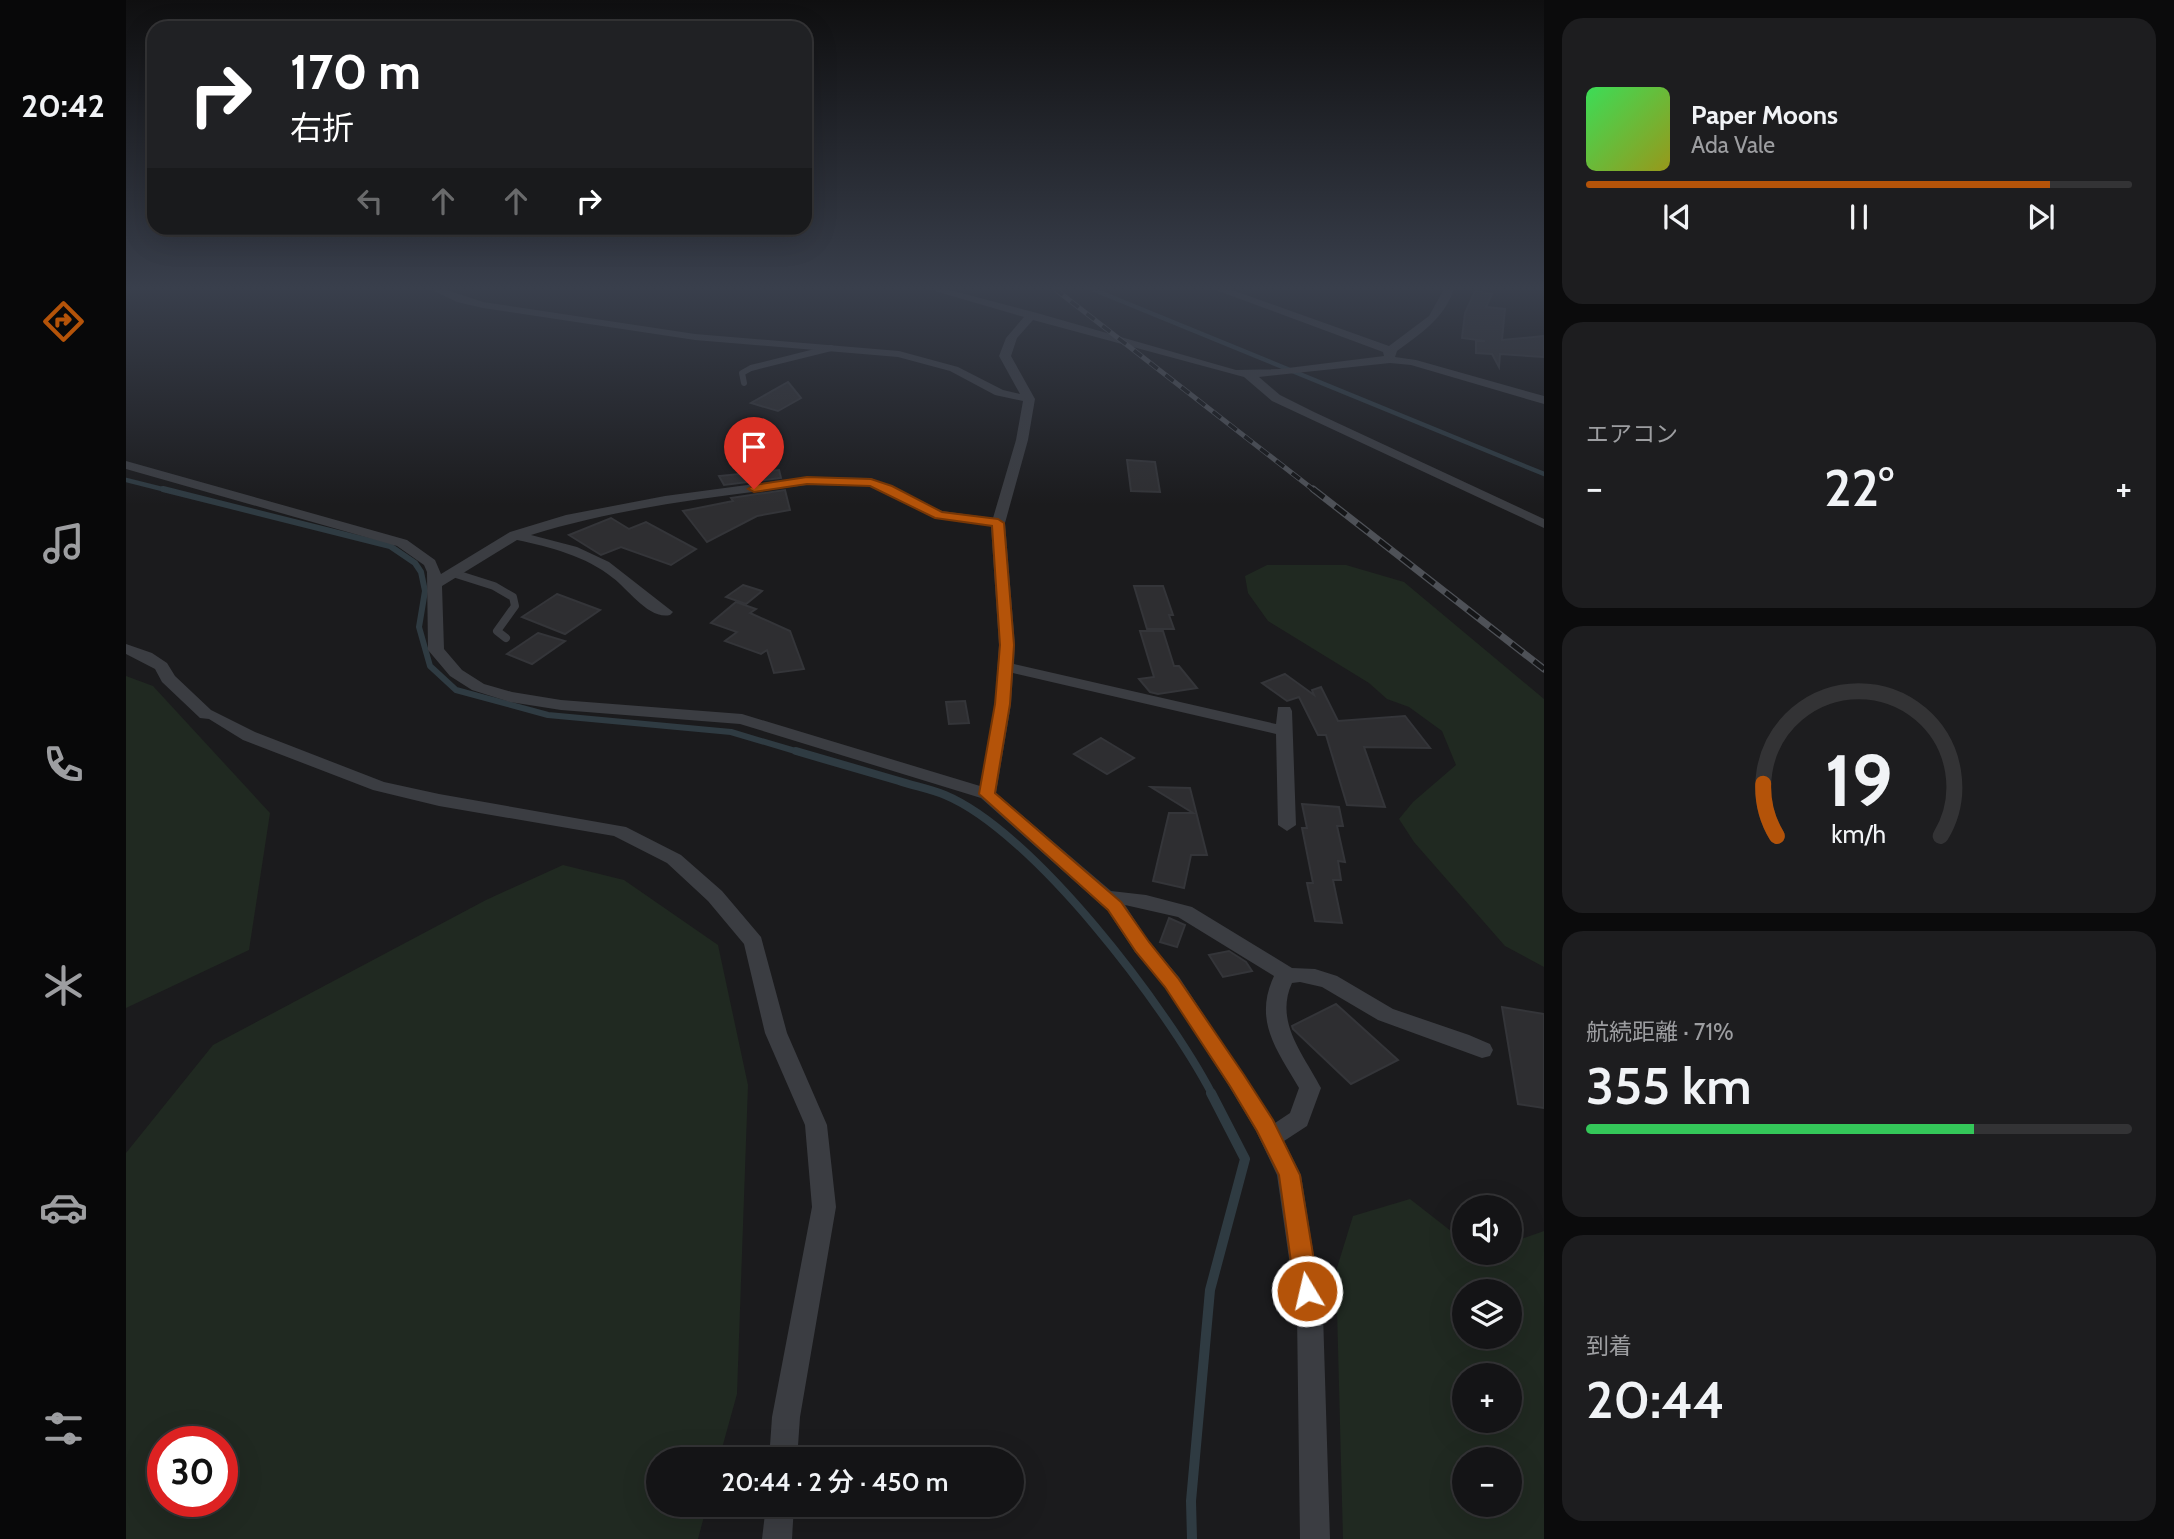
<!DOCTYPE html>
<html lang="ja">
<head>
<meta charset="utf-8">
<style>
	body { margin:0; font-family:Cabin,"Noto Sans JP",sans-serif; background:#1d1d1f; color:#f1f3f6; height:100vh; display:flex; flex-direction:column; font-size:26px; white-space:nowrap }
	* { box-sizing:border-box; margin:0 }
	p { font-size:23px; color:#9d9ea1 }
	.icon { flex:none; width:38px; height:38px; fill:none; stroke:currentColor; stroke-width:2; stroke-linecap:round; stroke-linejoin:round }
	.map { position:relative; flex:1; overflow:hidden }
	.details { display:flex; flex-direction:column; gap:18px; padding:18px; background:#0b0b0c; width:630px }
	.details>* { flex:none }
	.guide { position:absolute; left:21px; top:21px; width:665px; height:214px; border-radius:21px; box-shadow:0 7px 28px #0002,0 0 0 2px #333335; background:#202124; color:#fff; overflow:hidden }
	.tools { position:absolute; left:1326px; top:1195px; display:grid; gap:14px }
	.tools a { display:grid; place-items:center; width:70px; height:70px; border-radius:50%; background:#141416; box-shadow:0 7px 28px #0002,0 0 0 2px #333335; font-size:35px }
	.speed { position:absolute; left:21px; top:1426px; display:flex; gap:14px; font-size:35px; font-weight:700; text-align:center }
	.speed>* { display:grid; place-content:center; width:91px; height:91px; border-radius:50%; background:#141416; box-shadow:0 7px 28px #0002,0 0 0 2px #333335; line-height:1 }
	.speed .limit { border:10px solid #d22; background:#fff; color:#111 }
	.pin { position:absolute; display:grid; place-items:center; width:60px; height:60px; color:#fff; margin:-72px -30px; border-radius:50% 50% 50% 0; rotate:-45deg; box-shadow:0 0 7px #0007 }
	.pin .icon { rotate:45deg }
	.me { position:absolute; width:77px; margin:-38px; rotate:351deg; stroke-linejoin:round; filter:drop-shadow(0 0 5px #0008) }
	.turn { display:flex; align-items:center; gap:24px; height:147px; padding:0 28px; font-size:32px }
	.turn .icon { width:91px; height:91px; stroke-width:2.5 }
	.turn b { display:block; font-size:49px; line-height:60px }
	.lanes { display:flex; align-items:center; height:66px; padding:0 28px; background:#0003; justify-content:center; gap:35px; direction:ltr }
	.lanes .off { opacity:.35 }
	.big { font-size:52px; font-weight:600; line-height:1.1 }
	.details .widget { flex:1; display:flex; flex-direction:column; justify-content:center; gap:10px; min-width:0; padding:0 24px; border-radius:21px; background:#1d1d1f }
	.details .dial { align-items:center; gap:0 }
	.dial svg { height:182px; overflow:visible; fill:none; stroke:#333335; stroke-width:7; stroke-linecap:round; text-anchor:middle }
	.dial text { fill:#f1f3f6; stroke:none }
	.song { display:flex; align-items:center; gap:21px }
	.cover { width:84px; height:84px; border-radius:10px; background:linear-gradient(135deg,hsl(130 70% 55%),hsl(60 70% 35%)) }
	.played { height:7px; border-radius:4px; background:linear-gradient(90deg,#b45309 85%,#333335 85%) }
	.keys { display:flex; justify-content:space-around; direction:ltr }
	.heat { display:flex; justify-content:space-between; align-items:center; font-size:38px; direction:ltr }
	.charge { height:10px; border-radius:5px; background:linear-gradient(90deg,#34c759 71%,#333335 0) }
	.trip { position:absolute; left:520px; top:1447px; width:378px; height:70px; border-radius:35px; background:#141416; box-shadow:0 7px 28px #0002,0 0 0 2px #333335; font-weight:600; line-height:70px; text-align:center }
	main { display:flex; flex:1; min-height:0 }
	.tab-bar { display:flex; flex-direction:column; width:126px; justify-content:space-around; align-items:center; background:#080809; color:#9d9ea1 }
	.tab-bar .icon { width:49px; height:49px }
	.tab-bar .on { color:#b45309 }
	.tab-bar b { font-size:32px; color:#f1f3f6 }
	.map>svg:first-child { display:block }
</style>
</head>
<body>
<main>
<nav class="tab-bar">
<b>20:42</b>
<svg class="icon on" aria-label="directions" viewBox="0 0 24 24"><path d="M12 3l9 9-9 9-9-9zM9 14v-3h6M13 9l2 2-2 2"/></svg>
<svg class="icon" aria-label="music" viewBox="0 0 24 24"><path d="M9 18V5l10-2v13"/><circle cx="6" cy="18" r="3"/><circle cx="16" cy="16" r="3"/></svg>
<svg class="icon" aria-label="phone" viewBox="0 0 24 24"><path d="M5 4h4l2 5-3 2q2 4 5 5l2-3 5 2v4C11 20 4 13 5 4z"/></svg>
<svg class="icon" aria-label="climate" viewBox="0 0 24 24"><path d="M12 3v18M4 7l16 10M4 17L20 7"/></svg>
<svg class="icon" aria-label="car" viewBox="0 0 24 24"><path d="M5 17H2v-5l4-1 3-4h7l3 4 3 1v5h-3M9 17h6M6 11h13"/><circle cx="7" cy="17" r="2"/><circle cx="17" cy="17" r="2"/></svg>
<svg class="icon" aria-label="filters" viewBox="0 0 24 24"><path d="M4 7h16M4 17h16"/><circle cx="9" cy="7" r="2"/><circle cx="15" cy="17" r="2"/></svg>
</nav>
<div class="map">
<svg width="1418" height="1539" viewBox="0 0 1418 1539">
	<rect width="100%" height="100%" fill="#1b1b1d"/>
	<g fill="#202921" fill-rule="evenodd">
		<polygon points="1141,565 1220,565 1278,582 1418,699 1418,967 1379,946 1288,842 1273,819 1287,802 1330,765 1316,731 1283,707 1261,699 1243,683 1142,621 1122,593 1119,576"/>
		<polygon points="0,676 27,686 144,813 123,950 0,1008"/>
		<path d="M437,865L498,880L592,945L622,1085L611,1394L593,1459L532,1460V1505H581L572,1539H0V1153L87,1045L360,900ZM37,1442H96V1502H37Z"/>
		<path d="M1284,1199L1339,1242V1253H1384V1243L1418,1231V1539H1217L1210,1271L1227,1216ZM1339,1292H1384V1337H1339ZM1339,1376H1384V1421H1339ZM1339,1460H1384V1505H1339Z"/>
	</g>
	<g fill="none" stroke-linecap="round" stroke-linejoin="round">
		<g stroke="#2f3b42" stroke-width="4.5">
			<polyline points="966,289 1418,474"/>
			<polyline points="0,480 44,491"/>
		</g>
		<polyline stroke="#2f3b42" stroke-width="6" points="37,489 264,546 289,563 295,572 299,591 293,627 304,666 330,690 422,715 605,732 676,753"/>
		<path stroke="#2f3b42" stroke-width="8" d="M670,751C704,761 738,771 773,781C788,786 804,789 819,795C908,832 1041,1008 1086,1094"/>
		<polyline stroke="#2f3b42" stroke-width="10" points="1066,1539 1065,1501 1084,1290 1119,1159 1085,1093"/>
	</g>
	<g fill="#2e2e31" stroke="#343539" stroke-width="2">
		<polygon points="1349,291 1366,294 1360,307 1379,309 1376,340 1418,336 1418,357 1374,354 1373,367 1366,354 1350,353 1350,341 1359,341 1336,338 1339,313"/>
		<polygon points="662,382 675,398 652,411 625,403"/>
		<polygon points="1001,460 1029,462 1034,492 1005,491"/>
		<polygon points="653,470 655,478 598,485 593,476"/>
		<polygon points="659,490 664,510 631,516 581,542 557,511 607,501 605,498"/>
		<polygon points="485,518 503,529 520,522 570,549 545,565 495,547 475,555 443,535"/>
		<polygon points="617,585 636,591 620,604 600,597"/>
		<polygon points="1008,586 1037,586 1047,615 1043,615 1048,629 1021,629"/>
		<polygon points="431,594 474,610 439,634 396,617"/>
		<polygon points="610,602 630,609 624,613 664,631 678,669 648,673 641,650 635,654 599,641 611,632 585,623"/>
		<polygon points="1014,631 1037,631 1048,666 1053,666 1071,688 1032,694 1024,692 1013,679 1028,677"/>
		<polygon points="412,633 439,641 406,664 381,654"/>
		<polygon points="1159,674 1188,695 1186,690 1195,687 1212,721 1279,716 1304,748 1238,747 1259,807 1221,805 1200,735 1192,735 1173,697 1161,701 1136,683"/>
		<polygon points="839,701 843,723 823,724 820,702"/>
		<polygon points="975,738 1008,758 981,774 948,754"/>
		<polygon points="1025,787 1064,788 1081,855 1065,855 1058,888 1027,881 1043,813 1067,813"/>
		<polygon points="1176,804 1213,807 1217,826 1211,826 1219,862 1212,861 1215,880 1207,880 1216,923 1189,921 1181,883 1187,883 1176,828 1181,828"/>
		<polygon points="1043,918 1059,925 1051,947 1034,942"/>
		<polygon points="1103,951 1120,962 1126,971 1097,977 1083,955"/>
		<polygon points="1210,1004 1272,1060 1225,1084 1167,1029 1166,1026"/>
		<polygon points="1376,1007 1418,1014 1418,1108 1392,1104"/>
	</g>
	<g fill="none" stroke-linecap="round" stroke-linejoin="round">
		<polyline stroke="#3b3d42" stroke-width="6" points="618,383 616,373 625,368 705,348"/>
		<polyline stroke="#3b3d42" stroke-width="8" points="327,573 368,586 387,597 389,606 371,631 380,638"/>
		<g fill="#3b3d42" fill-rule="evenodd">
			<path d="M304,289H318L357,302L569,334L773,351L832,367L877,390L894,394L873,356L880,338L898,317L802,289H820L911,313L1110,370L1154,369L1258,356L1257,352L1087,289H1103L1263,346L1303,316L1318,289H1328C1318,319 1295,333 1271,351L1269,357L1290,360L1418,396V404L1285,365L1264,363L1133,377L1154,395L1188,412L1418,519V528L1146,401L1118,377L907,320L891,338L885,356L909,399L902,440L879,523L889,645L888,664L1150,724L1152,707H1164L1166,711L1170,825L1161,831L1152,825L1150,734L887,673L885,704L870,793L985,891L1020,895L1066,907L1166,968L1189,969L1211,976L1267,1009L1343,1035L1364,1044L1367,1050L1364,1056L1356,1058L1252,1020L1196,987L1174,982L1166,983C1148,1022 1178,1055 1195,1088L1181,1126L1158,1141L1175,1175L1197,1314L1204,1539H1174L1171,1314L1151,1175L1130,1131L1103,1086L1039,987L1009,952L982,911L855,798L614,724L435,710L384,702L346,690L324,676L302,650L301,572L298,565L271,546L0,469V461L281,540L309,560L315,574L384,532L440,515L539,496L681,477L745,478L816,511L867,518L890,440L897,401L869,395L824,371L772,357L569,340L357,308L331,302ZM681,485L743,486L808,518L865,526L873,645L869,704L854,786L616,714L435,700L386,692L358,684L336,670L318,649L316,586L391,540C424,547 460,556 487,578C502,589 523,620 544,615L547,612L483,562L451,547L405,535C495,507 588,497 681,485ZM999,905L1052,917L1148,976C1127,1021 1151,1050 1173,1088L1164,1113L1149,1123L1053,977L1023,942Z"/>
			<polygon points="0,644 26,653 41,663 49,676 85,710 129,732 258,782 313,794 500,827 555,855 596,891 635,937 661,1033 701,1125 710,1207 674,1417 671,1460 643,1460 646,1417 686,1207 679,1125 639,1033 618,944 582,901 541,863 488,836 313,806 247,790 117,740 83,719 74,718 36,682 29,669 0,654"/>
			<polygon points="640,1505 668,1505 666,1539 636,1539"/>
		</g>
		<g stroke="#4e5157" stroke-width="5">
			<polyline id="rail-far1" points="929,289 1189,491"/>
		</g>
		<g stroke="#4e5157" stroke-width="7">
			<polyline id="rail" points="1187,489 1418,669"/>
		</g>
		<use href="#rail-far1" stroke="#151618" stroke-width="3.5" stroke-dasharray="10" stroke-linecap="butt"/>
		<use href="#rail" stroke="#151618" stroke-width="4.5" stroke-dasharray="14" stroke-linecap="butt"/>
	</g>
	<linearGradient id="sky" x2="0" y2="1"><stop stop-color="#0f0f10"/><stop offset="0.57" stop-color="#393f4c"/><stop offset="1" stop-color="#393f4c" stop-opacity="0"/></linearGradient>
	<rect width="1418" height="505" fill="url(#sky)"/>
	<polygon fill="#b45309" stroke="#753606" stroke-width="2" points="681,477 745,479 766,486 816,512 872,519 878,523 888,645 884,704 869,793 995,902 1023,942 1052,978 1118,1075 1147,1120 1174,1175 1193,1291 1189,1298 1181,1301 1173,1298 1169,1291 1153,1175 1131,1131 1104,1086 1039,987 1010,952 982,910 853,794 869,704 874,645 866,526 809,518 744,486 681,484 628,492 622,489 628,485"/>
</svg>
<div class="tools">
<a><svg class="icon" aria-label="sound" viewBox="0 0 24 24"><path d="M4 9h4l5-4v14l-5-4H4zM17 9q2 3 0 6"/></svg></a>
<a><svg class="icon" aria-label="layers" viewBox="0 0 24 24"><path d="M12 4l9 5-9 5-9-5zM3 14l9 5 9-5"/></svg></a>
<a>+</a>
<a>−</a>
</div>
<div class="speed"><div class="limit">30</div></div>
<div class="pin" style="left:628px;top:489px;background:#d93025"><svg class="icon" aria-label="arrive" viewBox="0 0 24 24"><path d="M6 21V4h12l-3 4 3 4H6"/></svg></div>
<svg class="me" style="left:1181px;top:1291px" viewBox="-20 -20 40 40"><circle r="17" fill="#b45309" stroke="#fff" stroke-width="3"/><path d="M0-11L8 9 0 5-8 9z" fill="#fff"/></svg>
<div class="trip">20:44 · 2 分 · 450 m</div>
<div class="guide">
<div class="turn"><svg class="icon" aria-label="right" viewBox="0 0 24 24"><path d="M7 20v-9h11M14 6l5 5-5 5"/></svg><div><b>170 m</b>右折</div></div>
<div class="lanes"><svg class="icon off" aria-label="left" viewBox="0 0 24 24"><path d="M17 20v-9H6M10 6l-5 5 5 5"/></svg><svg class="icon off" aria-label="ahead" viewBox="0 0 24 24"><path d="M12 20V5M6 11l6-6 6 6"/></svg><svg class="icon off" aria-label="ahead" viewBox="0 0 24 24"><path d="M12 20V5M6 11l6-6 6 6"/></svg><svg class="icon" aria-label="right" viewBox="0 0 24 24"><path d="M7 20v-9h11M14 6l5 5-5 5"/></svg></div>
</div>
</div>
<section class="details">
<div class="widget">
<div class="song"><i class="cover"></i><div><b>Paper Moons</b><p>Ada Vale</p></div></div>
<div class="played"></div>
<div class="keys"><svg class="icon" aria-label="previous" viewBox="0 0 24 24"><path d="M18 5L8 12l10 7zM5 5v14"/></svg><svg class="icon" aria-label="pause" viewBox="0 0 24 24"><path d="M8 5v14M16 5v14"/></svg><svg class="icon" aria-label="next" viewBox="0 0 24 24"><path d="M6 5l10 7-10 7zM19 5v14"/></svg></div>
</div>
<div class="widget"><p>エアコン</p>
<div class="heat"><a>−</a><b class="big">22°</b><a>+</a></div>
</div>
<div class="widget dial"><svg viewBox="0 0 100 80">
<path d="M14 69A42 42 0 1 1 86 69"/>
<path d="M14 69A42 42 0 0 1 8 46" stroke="#b45309"/>
<text x="50" y="56" font-size="32" font-weight="700">19</text>
<text x="50" y="72" font-size="11">km/h</text>
</svg></div>
<div class="widget"><p>航続距離 · 71%</p><b class="big">355 km</b><div class="charge"></div></div>
<div class="widget"><p>到着</p><b class="big">20:44</b></div>
</section>
</main>
</body>
</html>
